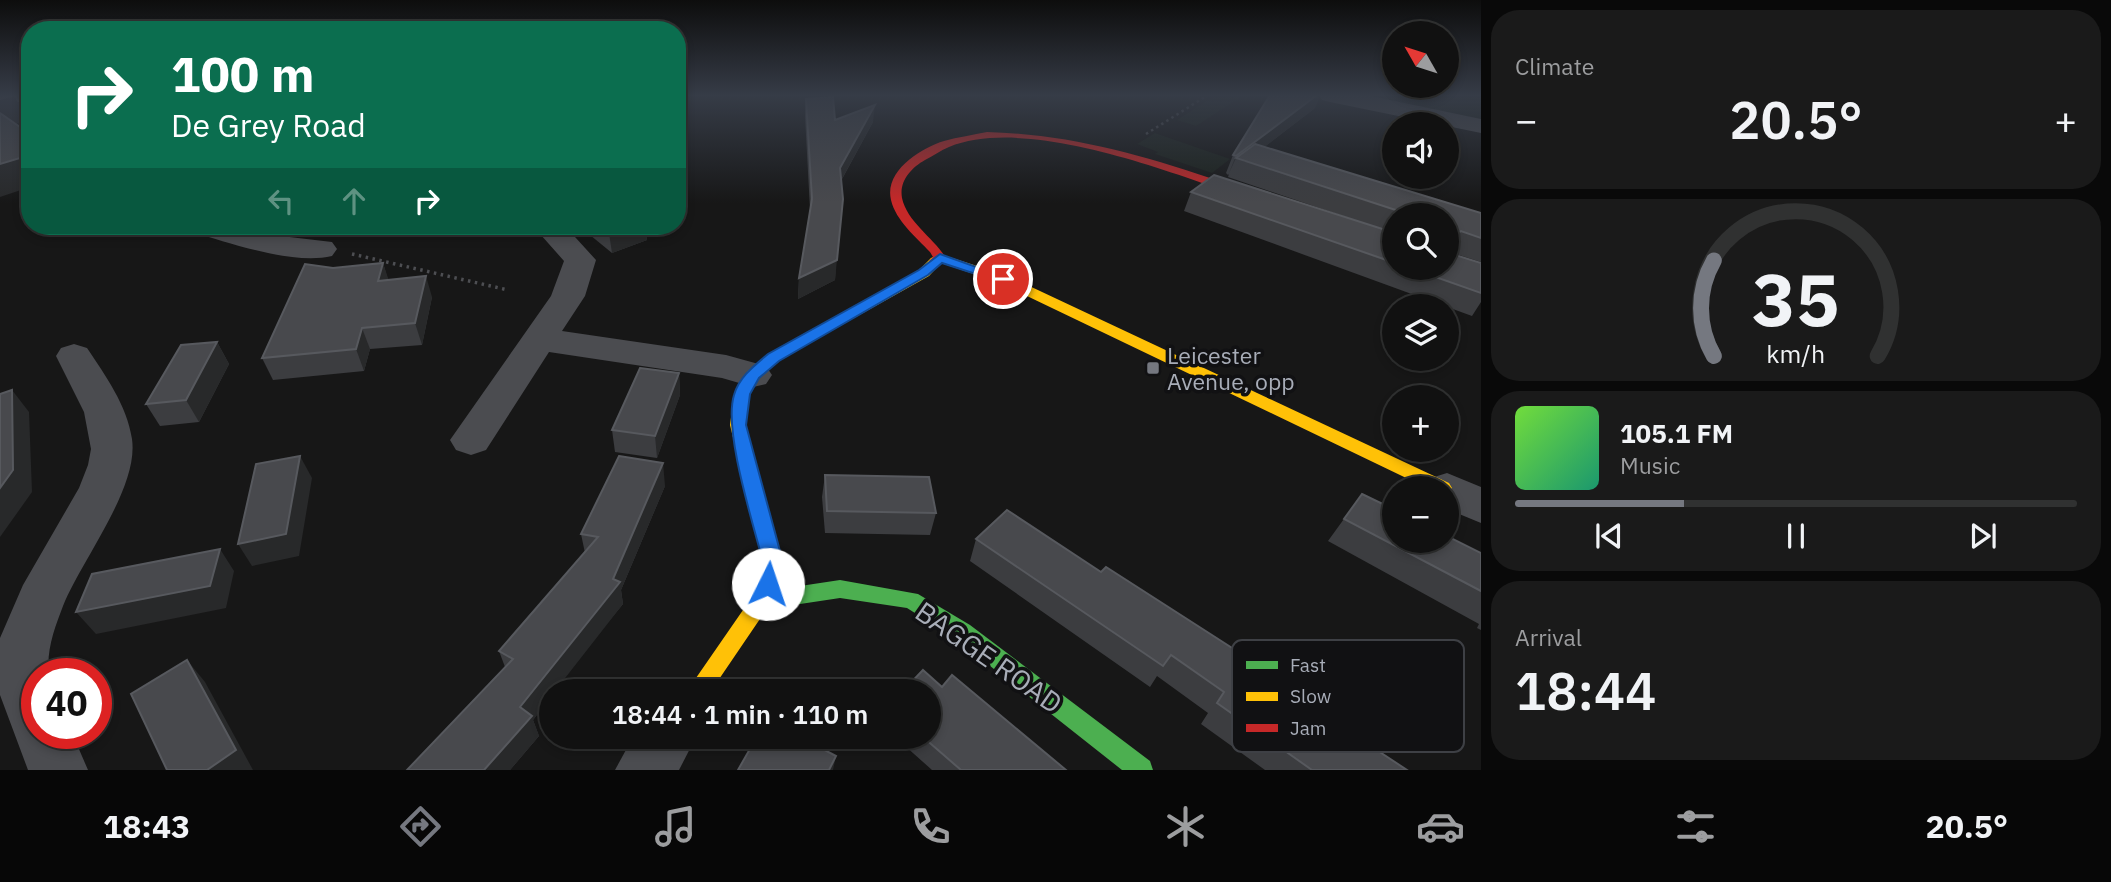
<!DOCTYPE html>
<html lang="en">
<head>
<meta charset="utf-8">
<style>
	body { margin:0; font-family:"IBM Plex Sans",sans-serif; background:#1a1a1a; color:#f1f3f6; height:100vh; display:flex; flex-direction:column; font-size:26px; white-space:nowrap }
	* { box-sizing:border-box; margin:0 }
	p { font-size:23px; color:#9c9d9f }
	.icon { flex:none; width:38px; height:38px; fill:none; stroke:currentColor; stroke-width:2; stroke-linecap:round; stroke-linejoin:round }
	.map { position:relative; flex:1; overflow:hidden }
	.sheet { display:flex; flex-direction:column; gap:10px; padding:10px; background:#090909; width:630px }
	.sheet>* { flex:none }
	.hud { position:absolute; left:21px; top:21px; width:665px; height:214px; border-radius:28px; box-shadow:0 4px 10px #0003,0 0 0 2px #303131; background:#0b6e4f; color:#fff; overflow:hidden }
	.needle { width:46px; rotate:309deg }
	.buttons { position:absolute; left:1382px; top:21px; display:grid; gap:14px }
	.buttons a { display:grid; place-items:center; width:77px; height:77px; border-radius:50%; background:#111; box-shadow:0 4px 10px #0003,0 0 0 2px #303131; font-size:35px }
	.speed { position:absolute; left:21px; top:658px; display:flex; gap:14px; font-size:35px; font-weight:700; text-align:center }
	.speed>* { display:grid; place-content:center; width:91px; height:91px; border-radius:50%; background:#111; box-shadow:0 4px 10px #0003,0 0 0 2px #303131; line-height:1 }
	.speed .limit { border:10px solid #d22; background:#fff; color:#111 }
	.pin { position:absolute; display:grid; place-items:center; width:60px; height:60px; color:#fff; margin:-30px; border:4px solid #fff; border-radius:50%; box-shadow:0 2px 7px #0007 }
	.me { position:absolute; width:77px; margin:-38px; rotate:4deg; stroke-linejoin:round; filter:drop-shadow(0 0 5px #0008) }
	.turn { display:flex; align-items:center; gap:24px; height:147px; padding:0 35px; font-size:32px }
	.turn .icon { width:91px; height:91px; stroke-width:2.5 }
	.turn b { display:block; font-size:49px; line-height:60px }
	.lanes { display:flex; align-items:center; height:66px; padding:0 35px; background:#0003; justify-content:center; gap:35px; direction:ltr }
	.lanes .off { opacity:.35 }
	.big { font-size:52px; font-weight:600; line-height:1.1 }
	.sheet .card { flex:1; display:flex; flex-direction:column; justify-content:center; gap:10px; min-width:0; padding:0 24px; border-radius:28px; background:#1a1a1a }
	.sheet .dial { align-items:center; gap:0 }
	.dial svg { height:182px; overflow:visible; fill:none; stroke:#303131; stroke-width:7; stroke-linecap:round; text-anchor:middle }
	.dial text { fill:#f1f3f6; stroke:none }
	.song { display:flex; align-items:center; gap:21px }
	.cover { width:84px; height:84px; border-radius:10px; background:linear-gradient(135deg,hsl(100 70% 55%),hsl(160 70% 35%)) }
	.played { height:7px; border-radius:4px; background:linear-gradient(90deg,#757880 30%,#303131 30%) }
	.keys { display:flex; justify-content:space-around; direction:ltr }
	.heat { display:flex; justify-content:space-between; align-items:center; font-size:38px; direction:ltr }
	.trip { position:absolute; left:539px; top:679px; width:402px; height:70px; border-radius:35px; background:#111; box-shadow:0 4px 10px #0003,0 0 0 2px #303131; font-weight:600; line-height:70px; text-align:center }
	.tab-bar { display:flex; height:112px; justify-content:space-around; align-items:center; background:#070707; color:#9c9d9f }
	.tab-bar .icon { width:49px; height:49px }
	.tab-bar .current { color:#757880 }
	.tab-bar b { font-size:32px; color:#f1f3f6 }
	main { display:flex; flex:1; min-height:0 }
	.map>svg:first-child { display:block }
</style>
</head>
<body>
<main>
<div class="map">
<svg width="1481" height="770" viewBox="0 0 1481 770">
	<rect width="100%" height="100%" fill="#171717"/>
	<g fill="#1b211c">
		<polygon points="1216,95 1244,95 1196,126 1177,120"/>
		<polygon points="1355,95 1481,95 1481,119"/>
		<polygon points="1155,133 1230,159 1212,173 1155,154 1158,152 1137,144"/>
	</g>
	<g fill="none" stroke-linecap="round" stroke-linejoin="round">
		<polyline stroke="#4d4e52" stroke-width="2.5" stroke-dasharray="2.5 3.5" stroke-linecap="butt" points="1146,134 1208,95"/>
		<polyline stroke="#4d4e52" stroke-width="3.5" stroke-dasharray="2.5 4.5" stroke-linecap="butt" points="352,254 508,290"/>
		<polygon fill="#4b4c50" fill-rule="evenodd" points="30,123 30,131 0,139 0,131"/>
		<g fill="#4b4c50" fill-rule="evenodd">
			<polygon points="1319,95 1366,95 1481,119 1481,133 1330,102 1322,100"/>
			<path d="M189,226H236L264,234L332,242L337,249L332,256C293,265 232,244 193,232Z"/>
			<polygon points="533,226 565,226 596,260 585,296 562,331 726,355 766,366 772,375 766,384 753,387 722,378 549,352 486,450 471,455 456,450 450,440 551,296 564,261"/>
			<path d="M74,344L87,348C105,375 127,405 132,439C139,488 82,559 63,606C55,627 46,650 49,674H37V733H72L88,770H28L0,695V638L23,585L79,488L88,465L91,449L84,412L56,356L61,348Z"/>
			<polygon points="1447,473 1481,487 1481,523 1447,509 1447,488 1426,488 1431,478"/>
			<polygon points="633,737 696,737 679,770 615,770"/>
		</g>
		<polygon fill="#4caf50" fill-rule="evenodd" points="840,580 918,594 970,625 1150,761 1153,770 1122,770 956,639 907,608 840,598 761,610 754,607 751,601 754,595 761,592"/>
		<polygon fill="#ffc107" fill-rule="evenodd" points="940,254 1008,276 1449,483 1452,488 1447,493 1447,488 1427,488 998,282 941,263 929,276 779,360 759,378 750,394 746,425 784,566 768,607 711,691 687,691 752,597 764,566 730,425 734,394 748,371 769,354 919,270 931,258"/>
		<path fill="#c62828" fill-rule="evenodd" d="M987,132C1065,134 1136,153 1210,178C1225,184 1247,188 1260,198L1258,200H1250C1174,173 1027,115 949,147C941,150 933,156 925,160C911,168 899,181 902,198C907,222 934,238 946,258L941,264H931L929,261L933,257L930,252C916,237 896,221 891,200C884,171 921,148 944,141C958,137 973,135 987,132Z"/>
	</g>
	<g fill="#3c3d40" fill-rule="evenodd">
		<polygon points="806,99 835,120 873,122 841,181 835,280 798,299 799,278 810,209 805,116"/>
		<path d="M1315,108L1264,147L1481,213V262L1453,253L1452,254L1481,263V302L1472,316L1184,211L1191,192L1352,219L1228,177L1229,174L1228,175L1226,173L1233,155ZM1395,215H1447V268H1395Z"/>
		<polygon points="579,226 645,226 647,240 612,253"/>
		<polygon points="383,263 388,280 432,297 422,345 370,349 364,371 273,380 262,358 333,268"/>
		<polygon points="217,342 229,364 199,422 160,426 146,404"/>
		<polygon points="679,373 680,395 657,458 615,452 612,430"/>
		<polygon points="825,475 936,513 930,535 825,533 822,497"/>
		<polygon points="665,486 621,590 623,604 551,691 551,696 533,720 539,736 510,770 407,770 505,667 499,651 585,553 581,534"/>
		<polygon points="1362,494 1481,553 1481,630 1477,628 1479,624 1328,541"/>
		<polygon points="976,539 1101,572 1407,770 1265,770 1201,724 1208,713 1157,676 1150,687 970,561"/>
		<polygon points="942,687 1066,770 932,770 895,737 929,737"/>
	</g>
	<g fill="#28292a">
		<polygon points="14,95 30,98 30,121 29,120 0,129 0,99"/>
		<polygon points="1317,95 1321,95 1315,108 1245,162 1236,158 1228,175 1236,156"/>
		<polygon points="875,105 873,122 838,186 840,168"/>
		<polygon points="30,155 30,187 0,197 0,164"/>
		<polygon points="843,199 835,280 798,299 799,278"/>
		<polygon points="630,226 645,226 647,240 612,253 609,233"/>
		<polygon points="1461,231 1451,246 1458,245 1447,261 1447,247 1457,234"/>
		<polygon points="383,263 390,284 378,281"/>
		<polygon points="426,276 432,297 422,345 415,323"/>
		<polygon points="362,328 370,349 364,371 356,349"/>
		<polygon points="217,342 229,364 199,422 186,400"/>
		<polygon points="679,373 680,395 657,458 655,436"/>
		<polygon points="12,390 29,412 32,492 0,537 0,488"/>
		<polygon points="300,456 312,478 299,556 252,566 238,544"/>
		<polygon points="663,463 665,486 621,590 623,604 555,691 551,691 551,696 533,720 539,736 510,770 484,770 520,707"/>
		<polygon points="220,549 234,571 226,608 96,634 76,612"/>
		<polygon points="187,660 205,682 253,770 207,770"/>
		<polygon points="836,756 833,770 829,770"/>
	</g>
	<g fill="#48494d" stroke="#57595e" stroke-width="2">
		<polygon points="0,95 14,95 0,99"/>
		<polygon points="15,95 30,95 30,98 18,101"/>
		<polygon points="1270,95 1317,95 1236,156 1233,155"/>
		<polygon points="833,97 835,120 875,105 840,168 843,199 837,260 799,278 812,199 806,99"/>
		<polygon points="0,113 30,134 30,155 0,164"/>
		<polygon points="1255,144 1481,213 1481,238 1461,231 1457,234 1458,245 1447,247 1447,215 1408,215 1408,214 1236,158"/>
		<polygon points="1214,175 1395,233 1395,263 1191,192"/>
		<polygon points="600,226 630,226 609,233"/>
		<polygon points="1447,251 1449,253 1481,263 1481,293 1410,268 1447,268"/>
		<polygon points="383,263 378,281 426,276 415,323 362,328 356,349 262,358 305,264 333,268"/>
		<polygon points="217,342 186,400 146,404 181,345"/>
		<polygon points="640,368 679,373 655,436 612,430"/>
		<polygon points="12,390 13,470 0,488 0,394"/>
		<polygon points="300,456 286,534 238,544 256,464"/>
		<polygon points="619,456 663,463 613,579 620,582 520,707 532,716 484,770 407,770 513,659 499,651 598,537 581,534"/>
		<polygon points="825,475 929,477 936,513 827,511"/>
		<polygon points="1362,494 1395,510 1395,541 1447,541 1447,536 1481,553 1481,591 1344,519"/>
		<polygon points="1007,510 1101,572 1106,567 1355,727 1351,733 1407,770 1312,770 1217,703 1224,692 1171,655 1163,666 976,539"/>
		<polygon points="220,549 210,586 76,612 92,574"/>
		<polygon points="187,660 236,750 207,770 167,770 131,694"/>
		<polygon points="923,670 942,687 952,675 1066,770 961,770 923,737 929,737 929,691 903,691"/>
		<polygon points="778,737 800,737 836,756 829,770 738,770 755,740 771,749"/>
	</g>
	<linearGradient id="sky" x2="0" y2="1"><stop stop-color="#0d0d0d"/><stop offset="0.47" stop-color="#363c47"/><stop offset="1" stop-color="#363c47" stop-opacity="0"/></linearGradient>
	<rect width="1481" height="203" fill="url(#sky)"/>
	<path fill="#1a73e8" stroke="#114b97" stroke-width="2" d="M940,254L1010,279L1003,283L942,263L928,275L779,361L759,378L750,394L746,425L784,566L775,590L768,592L761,590L758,584L764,566C754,526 723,431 734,395C739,377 755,365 768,354L919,270Z"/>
	<rect fill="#757880" stroke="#111113" stroke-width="2.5" x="1146" y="361" width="14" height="14" rx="3.5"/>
	<g text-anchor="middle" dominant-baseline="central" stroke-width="7" stroke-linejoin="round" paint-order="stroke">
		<g font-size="23" fill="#a8adb8" stroke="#111113" text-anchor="start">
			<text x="1167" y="355">Leicester<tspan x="1167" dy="26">Avenue, opp</tspan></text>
		</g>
		<g font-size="28" fill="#a8adb8" stroke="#111113">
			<text transform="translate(989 657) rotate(35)">BAGGE ROAD</text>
		</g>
	</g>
	<rect x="1232" y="640" width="232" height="112" rx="10" fill="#111113" stroke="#3e4045" stroke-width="2"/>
	<rect x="1246" y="661" width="32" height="8" fill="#4caf50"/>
	<rect x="1246" y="692" width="32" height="9" fill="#ffc107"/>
	<rect x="1246" y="724" width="32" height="8" fill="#c62828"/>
	<g font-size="19" fill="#a8adb8">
		<text x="1290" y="672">Fast</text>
		<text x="1290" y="703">Slow</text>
		<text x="1290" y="735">Jam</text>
	</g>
</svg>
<div class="buttons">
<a><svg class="needle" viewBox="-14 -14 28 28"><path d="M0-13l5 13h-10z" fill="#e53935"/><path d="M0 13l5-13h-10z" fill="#9c9d9f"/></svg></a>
<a><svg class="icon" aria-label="sound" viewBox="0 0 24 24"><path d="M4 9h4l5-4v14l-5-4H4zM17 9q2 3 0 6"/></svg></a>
<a><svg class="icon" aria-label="search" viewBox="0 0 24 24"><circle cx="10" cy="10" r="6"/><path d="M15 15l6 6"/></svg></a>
<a><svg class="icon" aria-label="layers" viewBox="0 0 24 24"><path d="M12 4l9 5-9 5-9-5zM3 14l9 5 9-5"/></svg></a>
<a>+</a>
<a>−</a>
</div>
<div class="speed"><div class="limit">40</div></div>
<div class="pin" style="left:1003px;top:279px;background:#d93025"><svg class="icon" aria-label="arrive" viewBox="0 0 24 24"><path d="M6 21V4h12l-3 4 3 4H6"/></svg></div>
<svg class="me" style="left:768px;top:584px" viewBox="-20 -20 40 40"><circle r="19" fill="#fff"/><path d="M0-13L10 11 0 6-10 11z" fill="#1a73e8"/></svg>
<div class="trip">18:44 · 1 min · 110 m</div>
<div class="hud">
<div class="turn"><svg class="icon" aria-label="right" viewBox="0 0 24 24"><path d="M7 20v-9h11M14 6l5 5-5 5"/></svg><div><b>100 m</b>De Grey Road</div></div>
<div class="lanes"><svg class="icon off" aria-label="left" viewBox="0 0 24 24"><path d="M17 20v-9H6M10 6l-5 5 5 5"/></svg><svg class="icon off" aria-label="ahead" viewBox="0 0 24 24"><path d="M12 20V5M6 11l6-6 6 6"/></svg><svg class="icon" aria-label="right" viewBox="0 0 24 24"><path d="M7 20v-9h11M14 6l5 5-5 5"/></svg></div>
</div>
</div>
<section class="sheet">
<div class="card"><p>Climate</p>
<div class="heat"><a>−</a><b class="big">20.5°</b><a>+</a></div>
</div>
<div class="card dial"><svg viewBox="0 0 100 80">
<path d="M14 69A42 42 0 1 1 86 69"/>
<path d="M14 69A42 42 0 0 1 14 27" stroke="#757880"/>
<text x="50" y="56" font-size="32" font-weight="700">35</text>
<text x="50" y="72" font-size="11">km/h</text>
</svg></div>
<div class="card">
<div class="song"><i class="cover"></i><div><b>105.1 FM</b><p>Music</p></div></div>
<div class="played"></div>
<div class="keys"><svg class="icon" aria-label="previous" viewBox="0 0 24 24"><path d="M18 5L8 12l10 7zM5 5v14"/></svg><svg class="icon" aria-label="pause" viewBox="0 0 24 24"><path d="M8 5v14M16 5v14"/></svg><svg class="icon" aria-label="next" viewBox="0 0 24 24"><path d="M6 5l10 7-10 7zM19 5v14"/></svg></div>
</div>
<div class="card"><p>Arrival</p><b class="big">18:44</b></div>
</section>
</main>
<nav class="tab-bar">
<b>18:43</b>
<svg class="icon current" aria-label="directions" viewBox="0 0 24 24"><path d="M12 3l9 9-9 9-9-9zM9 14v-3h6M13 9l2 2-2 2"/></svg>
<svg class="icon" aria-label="music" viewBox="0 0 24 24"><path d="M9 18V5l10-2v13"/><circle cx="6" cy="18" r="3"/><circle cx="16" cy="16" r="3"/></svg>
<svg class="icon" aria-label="phone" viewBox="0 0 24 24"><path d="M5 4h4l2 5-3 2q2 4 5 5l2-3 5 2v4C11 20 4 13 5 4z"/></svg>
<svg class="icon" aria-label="climate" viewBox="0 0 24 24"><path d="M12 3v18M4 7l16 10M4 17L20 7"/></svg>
<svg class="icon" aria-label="car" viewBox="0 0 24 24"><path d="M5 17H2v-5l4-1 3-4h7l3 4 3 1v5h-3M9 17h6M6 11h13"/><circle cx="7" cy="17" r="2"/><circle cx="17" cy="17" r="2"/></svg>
<svg class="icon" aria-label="filters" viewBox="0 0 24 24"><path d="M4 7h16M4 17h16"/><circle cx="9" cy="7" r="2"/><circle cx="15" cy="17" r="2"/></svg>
<b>20.5°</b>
</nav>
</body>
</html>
